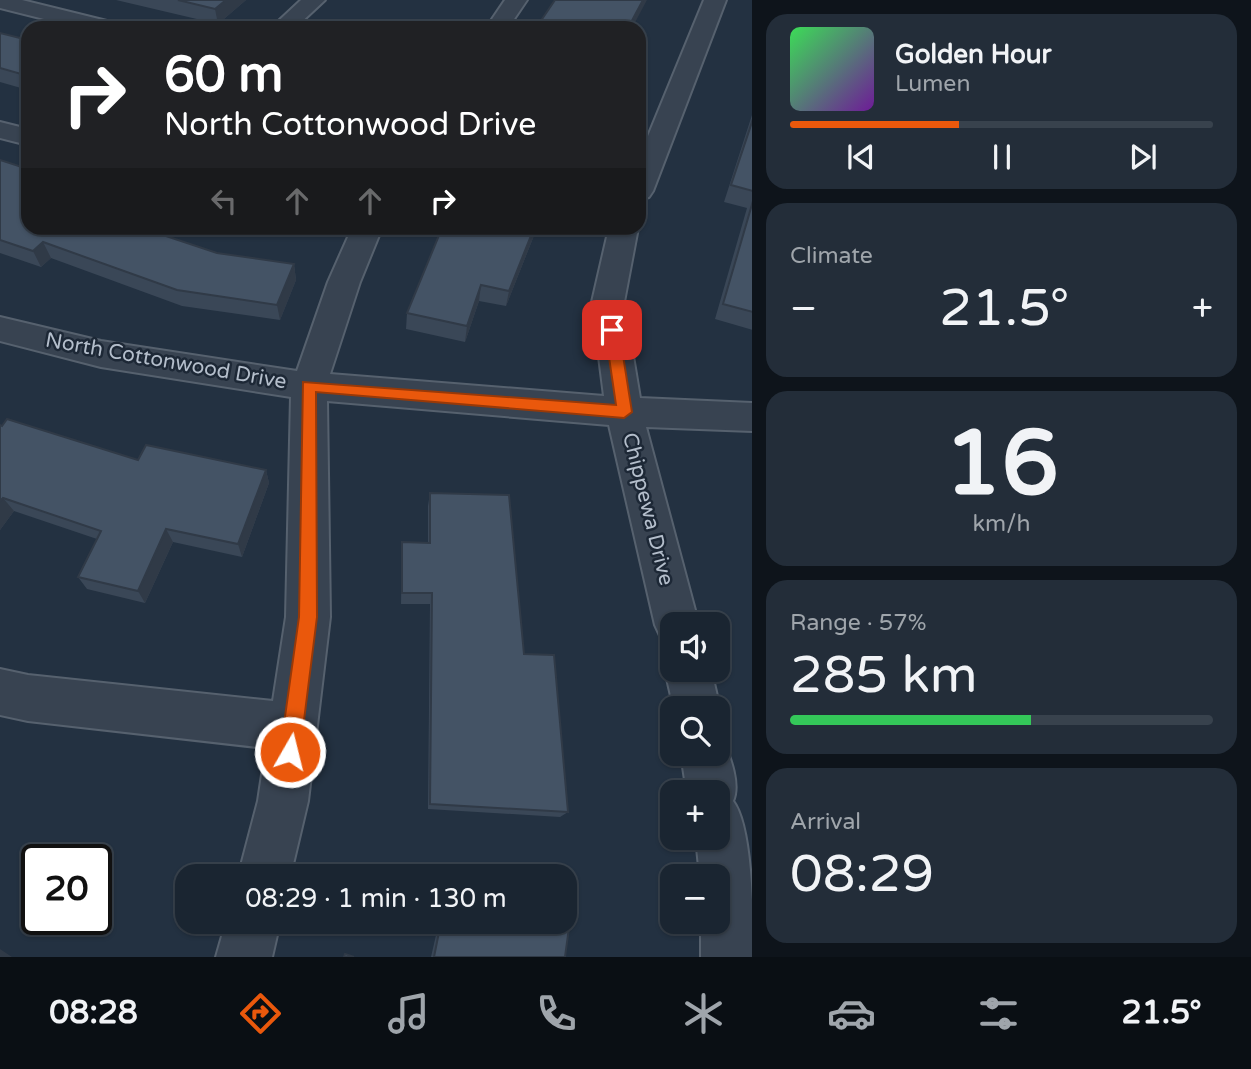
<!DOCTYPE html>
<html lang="en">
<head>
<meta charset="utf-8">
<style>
	body { margin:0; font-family:"Varela Round",sans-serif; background:#232d39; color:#f1f3f6; height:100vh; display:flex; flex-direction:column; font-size:26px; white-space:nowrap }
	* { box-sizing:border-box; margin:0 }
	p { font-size:23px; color:#9fa5ab }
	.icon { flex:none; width:38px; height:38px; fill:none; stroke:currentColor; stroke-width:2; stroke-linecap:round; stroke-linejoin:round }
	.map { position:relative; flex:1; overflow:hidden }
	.drawer { display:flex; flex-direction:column; gap:14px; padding:14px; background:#0e141b; width:499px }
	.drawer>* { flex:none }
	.top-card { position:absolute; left:21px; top:21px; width:625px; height:214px; border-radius:21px; box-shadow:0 2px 5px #0004,0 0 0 2px #38424d; background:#202124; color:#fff; overflow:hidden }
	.controls { position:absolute; left:660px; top:612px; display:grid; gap:14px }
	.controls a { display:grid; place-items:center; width:70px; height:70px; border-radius:14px; background:#1a2531; box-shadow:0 2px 5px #0004,0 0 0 2px #38424d; font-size:35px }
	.speed { position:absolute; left:21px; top:844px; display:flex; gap:14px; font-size:35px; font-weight:700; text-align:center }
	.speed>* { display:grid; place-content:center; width:91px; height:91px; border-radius:50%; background:#1a2531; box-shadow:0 2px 5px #0004,0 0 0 2px #38424d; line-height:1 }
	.speed .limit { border:4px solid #111; border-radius:10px; background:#fff; color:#111 }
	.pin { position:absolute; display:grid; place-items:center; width:60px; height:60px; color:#fff; margin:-30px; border-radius:14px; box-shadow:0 4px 10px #0006 }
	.me { position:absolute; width:77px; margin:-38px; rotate:8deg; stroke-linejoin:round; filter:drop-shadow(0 0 5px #0008) }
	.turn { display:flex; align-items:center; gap:24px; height:147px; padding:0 28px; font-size:32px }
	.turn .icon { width:91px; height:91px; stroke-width:2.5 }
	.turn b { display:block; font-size:49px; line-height:60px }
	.lanes { display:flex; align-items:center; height:66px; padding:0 28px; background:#0003; justify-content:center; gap:35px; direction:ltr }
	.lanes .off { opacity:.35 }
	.big { font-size:52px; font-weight:600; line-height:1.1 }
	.drawer .tile { flex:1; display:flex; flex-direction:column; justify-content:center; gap:10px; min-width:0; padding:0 24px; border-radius:21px; background:#232d39 }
	.drawer .dial { align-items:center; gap:0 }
	.dial b { font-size:91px; line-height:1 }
	.song { display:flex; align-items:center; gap:21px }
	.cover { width:84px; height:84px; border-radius:10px; background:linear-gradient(135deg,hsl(130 70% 55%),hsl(280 70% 35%)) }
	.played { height:7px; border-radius:4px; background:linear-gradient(90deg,#ea580c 40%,#38424d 40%) }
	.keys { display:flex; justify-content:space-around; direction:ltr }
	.heat { display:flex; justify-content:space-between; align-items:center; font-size:38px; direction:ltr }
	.charge { height:10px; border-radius:5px; background:linear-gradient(90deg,#34c759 57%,#38424d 0) }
	.trip { position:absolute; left:175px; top:864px; width:402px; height:70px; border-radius:21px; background:#1a2531; box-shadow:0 2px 5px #0004,0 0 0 2px #38424d; font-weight:600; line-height:70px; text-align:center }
	.tabs { display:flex; height:112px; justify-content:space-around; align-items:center; background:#0a0f14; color:#9fa5ab }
	.tabs .icon { width:49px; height:49px }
	.tabs .current { color:#ea580c }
	.tabs b { font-size:32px; color:#f1f3f6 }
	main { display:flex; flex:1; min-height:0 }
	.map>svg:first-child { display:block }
</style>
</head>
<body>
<main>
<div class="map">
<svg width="753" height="957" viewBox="0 0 753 957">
	<rect width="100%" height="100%" fill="#233141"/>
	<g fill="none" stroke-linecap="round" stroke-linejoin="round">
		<g stroke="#56616e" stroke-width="4">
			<g id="minor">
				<polygon points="0,0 22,0 115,23 118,28 80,28 0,8"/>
				<polygon points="301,0 325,0 295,28 271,28"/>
				<polygon points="505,0 527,0 508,28 486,28"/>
				<polygon points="704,0 726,0 653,191 649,197 639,200 639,158"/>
				<polygon points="0,122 28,129 28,145 0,138"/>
				<polygon points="352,228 382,228 360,282 330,374 604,396 592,302 609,228 638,228 624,302 640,398 753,403 753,431 646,427 699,625 672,625 672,644 662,640 655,625 609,425 327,401 330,617 308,801 290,877 238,877 258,801 266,748 28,721 0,715 0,669 28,675 273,701 286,617 291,397 101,367 0,341 0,317 101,341 297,371 328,282"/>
				<polygon points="672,654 672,670 711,670 720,709 718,716 718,709 674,709 665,670"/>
				<path d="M718,735L722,737C729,755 741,783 733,801C753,827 753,921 753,957H701V922H718V877H700L696,838H718V793H687L681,754H718Z"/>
				<polygon points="226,922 280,922 272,957 216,957"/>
			</g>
		</g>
		<use href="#minor" fill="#384351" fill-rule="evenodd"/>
	</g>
	<g fill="#3a4757">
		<polygon points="116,0 246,0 218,24"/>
		<polygon points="0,33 28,40 28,90 0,82"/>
		<polygon points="753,112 753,330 715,319 747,208 724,202"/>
		<polygon points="0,160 28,228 163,228 158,233 217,253 294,264 296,280 280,320 182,306 51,258 41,267 0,253"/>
		<polygon points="537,228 506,306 479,301 465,342 406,329 407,313"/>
		<polygon points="0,425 138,460 266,470 269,483 242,557 173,542 145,603 87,589 78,577 97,539 14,511 0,530"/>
		<polygon points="430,493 524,654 568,812 560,817 428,809 430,604 401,604 402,542 428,543 428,506"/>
		<polygon points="453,867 483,877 449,877 450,869"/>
		<polygon points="439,922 565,922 565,957 431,957"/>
	</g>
	<g fill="#303a47">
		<polygon points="226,0 246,0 218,24 215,9"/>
		<polygon points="643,0 647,0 632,28 628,28"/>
		<polygon points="142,228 163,228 147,244"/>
		<polygon points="534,228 537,228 506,306 509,291"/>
		<polygon points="43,242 51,258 41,267 33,251"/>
		<polygon points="294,264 296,280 280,320 277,305"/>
		<polygon points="481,285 479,301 465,342 467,326"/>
		<polygon points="266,470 269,483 242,557 238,544"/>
		<polygon points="3,498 14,511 0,530 0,501"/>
		<polygon points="166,529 173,542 145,603 138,591"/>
		<polygon points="0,949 12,957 0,957"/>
	</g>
	<g fill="#445365" stroke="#303a47" stroke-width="2">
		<polygon points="178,0 226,0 215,9"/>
		<polygon points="555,0 643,0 628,28 536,28"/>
		<polygon points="0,33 28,40 28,76 0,68"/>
		<polygon points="753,119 753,191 731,185"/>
		<polygon points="0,160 28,169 28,228 142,228 217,253 294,264 277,305 177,290 43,242 33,251 0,240"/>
		<polygon points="753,201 753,312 723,304"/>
		<polygon points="442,228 534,228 509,291 481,285 467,326 407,313"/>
		<polygon points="7,419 138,460 146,445 266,470 238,544 166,529 138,591 78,577 101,531 3,498 0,501 0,425 2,426"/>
		<polygon points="430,493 509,495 524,654 554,655 568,812 430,804 432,593 402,593 402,542 430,543"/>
		<polygon points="453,867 483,877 451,877"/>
		<polygon points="565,904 572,906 565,957 434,957 441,922 565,922"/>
		<polygon points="345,954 354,957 344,957"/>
	</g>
	<polygon fill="#ea580c" stroke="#983908" stroke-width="2" points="612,325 619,330 632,412 624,418 316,392 317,617 300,752 297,759 290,762 283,759 280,752 299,617 303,382 616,405 605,330"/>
	<g text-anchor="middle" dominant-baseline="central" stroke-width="5" stroke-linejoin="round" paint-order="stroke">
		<g font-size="21" fill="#b4becb" stroke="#1d2836">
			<text transform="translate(166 361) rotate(10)">North Cottonwood Drive</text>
			<text transform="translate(648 509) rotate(76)">Chippewa Drive</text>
		</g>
	</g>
</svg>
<div class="controls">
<a><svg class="icon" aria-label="sound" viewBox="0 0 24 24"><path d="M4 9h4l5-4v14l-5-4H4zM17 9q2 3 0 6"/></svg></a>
<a><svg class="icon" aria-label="search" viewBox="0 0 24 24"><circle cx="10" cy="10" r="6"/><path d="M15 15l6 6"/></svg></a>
<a>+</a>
<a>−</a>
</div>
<div class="speed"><div class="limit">20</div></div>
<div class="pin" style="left:612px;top:330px;background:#d93025"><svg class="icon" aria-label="arrive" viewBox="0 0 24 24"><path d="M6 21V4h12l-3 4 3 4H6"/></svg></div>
<svg class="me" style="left:290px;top:752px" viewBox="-20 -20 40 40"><circle r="17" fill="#ea580c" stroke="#fff" stroke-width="3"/><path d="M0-11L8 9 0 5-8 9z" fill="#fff"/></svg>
<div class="trip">08:29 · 1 min · 130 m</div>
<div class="top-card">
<div class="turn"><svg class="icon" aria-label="right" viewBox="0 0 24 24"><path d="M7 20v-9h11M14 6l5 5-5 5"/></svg><div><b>60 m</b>North Cottonwood Drive</div></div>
<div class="lanes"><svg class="icon off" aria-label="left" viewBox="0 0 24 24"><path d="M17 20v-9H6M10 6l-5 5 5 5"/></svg><svg class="icon off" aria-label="ahead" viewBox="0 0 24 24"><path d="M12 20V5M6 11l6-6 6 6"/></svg><svg class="icon off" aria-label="ahead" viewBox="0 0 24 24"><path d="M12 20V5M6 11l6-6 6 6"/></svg><svg class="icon" aria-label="right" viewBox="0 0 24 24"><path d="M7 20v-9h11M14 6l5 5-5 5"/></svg></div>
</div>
</div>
<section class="drawer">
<div class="tile">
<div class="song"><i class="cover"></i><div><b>Golden Hour</b><p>Lumen</p></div></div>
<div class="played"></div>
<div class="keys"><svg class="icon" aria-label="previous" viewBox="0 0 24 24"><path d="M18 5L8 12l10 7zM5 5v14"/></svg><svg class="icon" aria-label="pause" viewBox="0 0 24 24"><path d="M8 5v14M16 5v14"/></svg><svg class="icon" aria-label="next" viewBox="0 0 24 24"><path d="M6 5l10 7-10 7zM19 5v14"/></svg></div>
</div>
<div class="tile"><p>Climate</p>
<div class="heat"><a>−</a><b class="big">21.5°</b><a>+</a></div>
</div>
<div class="tile dial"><b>16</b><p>km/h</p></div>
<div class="tile"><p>Range · 57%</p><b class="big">285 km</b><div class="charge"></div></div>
<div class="tile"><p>Arrival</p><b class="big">08:29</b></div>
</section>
</main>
<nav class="tabs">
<b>08:28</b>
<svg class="icon current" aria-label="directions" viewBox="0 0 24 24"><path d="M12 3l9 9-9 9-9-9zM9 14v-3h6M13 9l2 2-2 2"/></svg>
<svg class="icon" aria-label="music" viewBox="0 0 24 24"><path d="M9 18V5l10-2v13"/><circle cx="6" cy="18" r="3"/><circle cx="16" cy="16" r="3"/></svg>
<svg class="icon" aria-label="phone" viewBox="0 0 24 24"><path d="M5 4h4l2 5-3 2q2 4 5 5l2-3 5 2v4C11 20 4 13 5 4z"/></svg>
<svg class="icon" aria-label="climate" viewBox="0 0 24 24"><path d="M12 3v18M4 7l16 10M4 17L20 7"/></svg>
<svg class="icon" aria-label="car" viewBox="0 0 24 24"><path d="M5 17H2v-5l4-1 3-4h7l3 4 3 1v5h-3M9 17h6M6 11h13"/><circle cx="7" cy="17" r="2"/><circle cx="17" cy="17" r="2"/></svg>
<svg class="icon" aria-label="filters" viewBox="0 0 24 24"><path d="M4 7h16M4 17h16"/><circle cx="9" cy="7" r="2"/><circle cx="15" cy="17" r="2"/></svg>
<b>21.5°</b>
</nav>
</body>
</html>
